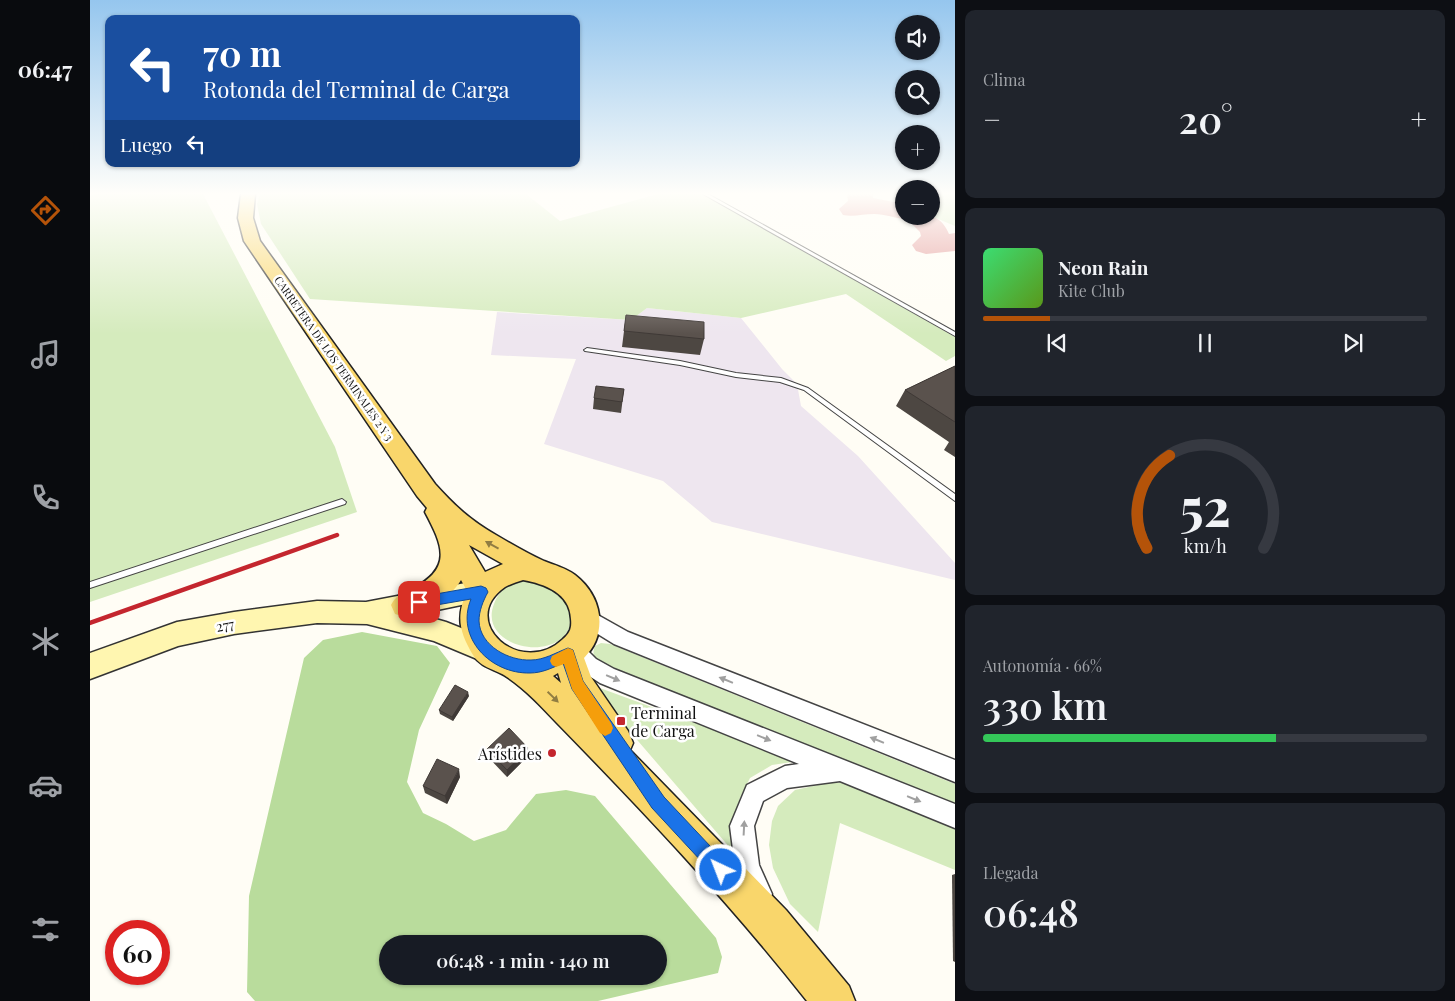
<!DOCTYPE html>
<html lang="es">
<head>
<meta charset="utf-8">
<style>
	body { margin:0; font-family:"Playfair Display",serif; background:#20242c; color:#f1f3f6; height:100vh; display:flex; flex-direction:column; font-size:19px; white-space:nowrap }
	* { box-sizing:border-box; margin:0 }
	p { font-size:16px; color:#9ea1a6 }
	.icon { flex:none; width:28px; height:28px; fill:none; stroke:currentColor; stroke-width:2; stroke-linecap:round; stroke-linejoin:round }
	.map { position:relative; flex:1; overflow:hidden }
	.sheet { display:flex; flex-direction:column; gap:10px; padding:10px; background:#0d0f14; width:500px }
	.sheet>* { flex:none }
	.banner { position:absolute; left:15px; top:15px; width:475px; height:152px; border-radius:10px; box-shadow:0 1px 4px #0004; background:#1a4fa0; color:#fff; overflow:hidden }
	.tools { position:absolute; left:805px; top:15px; display:grid; gap:10px }
	.tools a { display:grid; place-items:center; width:45px; height:45px; border-radius:50%; background:#171b24; box-shadow:0 1px 4px #0004; font-size:25px }
	.speed { position:absolute; left:15px; top:920px; display:flex; gap:10px; font-size:25px; font-weight:700; text-align:center }
	.speed>* { display:grid; place-content:center; width:65px; height:65px; border-radius:50%; background:#171b24; box-shadow:0 1px 4px #0004; line-height:1 }
	.speed .limit { border:8px solid #d22; background:#fff; color:#111 }
	.pin { position:absolute; display:grid; place-items:center; width:42px; height:42px; color:#fff; margin:-21px; border-radius:10px; box-shadow:0 2px 8px #0006 }
	.me { position:absolute; width:55px; margin:-28px; rotate:317deg; stroke-linejoin:round; filter:drop-shadow(0 0 4px #0008) }
	.turn { display:flex; align-items:center; gap:18px; height:105px; padding:0 15px; font-size:22px }
	.turn .icon { width:65px; height:65px; stroke-width:2.5 }
	.turn b { display:block; font-size:35px; line-height:42px }
	.then { display:flex; align-items:center; height:48px; padding:0 15px; background:#0003; gap:10px; font-size:19px }
	.big { font-size:38px; font-weight:600; line-height:1.1 }
	.sheet .tile { flex:1; display:flex; flex-direction:column; justify-content:center; gap:8px; min-width:0; padding:0 18px; border-radius:10px; background:#20242c }
	.sheet .dial { align-items:center; gap:0 }
	.dial svg { height:130px; overflow:visible; fill:none; stroke:#363941; stroke-width:7; stroke-linecap:round; text-anchor:middle }
	.dial text { fill:#f1f3f6; stroke:none }
	.song { display:flex; align-items:center; gap:15px }
	.cover { width:60px; height:60px; border-radius:8px; background:linear-gradient(135deg,hsl(140 70% 55%),hsl(90 70% 35%)) }
	.played { height:5px; border-radius:2px; background:linear-gradient(90deg,#b45309 15%,#363941 15%) }
	.keys { display:flex; justify-content:space-around; direction:ltr }
	.heat { display:flex; justify-content:space-between; align-items:center; font-size:28px; direction:ltr }
	.charge { height:8px; border-radius:4px; background:linear-gradient(90deg,#34c759 66%,#363941 0) }
	.trip { position:absolute; left:289px; top:935px; width:288px; height:50px; border-radius:25px; background:#171b24; box-shadow:0 1px 4px #0004; font-weight:600; line-height:50px; text-align:center }
	main { display:flex; flex:1; min-height:0 }
	.menu { display:flex; flex-direction:column; width:90px; justify-content:space-around; align-items:center; background:#090b0e; color:#9ea1a6 }
	.menu .icon { width:35px; height:35px }
	.menu .current { color:#b45309 }
	.menu b { font-size:22px; color:#f1f3f6 }
	.map>svg:first-child { display:block }
</style>
</head>
<body>
<main>
<nav class="menu">
<b>06:47</b>
<svg class="icon current" aria-label="directions" viewBox="0 0 24 24"><path d="M12 3l9 9-9 9-9-9zM9 14v-3h6M13 9l2 2-2 2"/></svg>
<svg class="icon" aria-label="music" viewBox="0 0 24 24"><path d="M9 18V5l10-2v13"/><circle cx="6" cy="18" r="3"/><circle cx="16" cy="16" r="3"/></svg>
<svg class="icon" aria-label="phone" viewBox="0 0 24 24"><path d="M5 4h4l2 5-3 2q2 4 5 5l2-3 5 2v4C11 20 4 13 5 4z"/></svg>
<svg class="icon" aria-label="climate" viewBox="0 0 24 24"><path d="M12 3v18M4 7l16 10M4 17L20 7"/></svg>
<svg class="icon" aria-label="car" viewBox="0 0 24 24"><path d="M5 17H2v-5l4-1 3-4h7l3 4 3 1v5h-3M9 17h6M6 11h13"/><circle cx="7" cy="17" r="2"/><circle cx="17" cy="17" r="2"/></svg>
<svg class="icon" aria-label="filters" viewBox="0 0 24 24"><path d="M4 7h16M4 17h16"/><circle cx="9" cy="7" r="2"/><circle cx="15" cy="17" r="2"/></svg>
</nav>
<div class="map">
<svg width="865" height="1001" viewBox="0 0 865 1001">
	<rect width="100%" height="100%" fill="#fffdf5"/>
	<polygon fill="#eee6ef" points="557,308 651,318 692,369 707,384 711,406 768,456 865,563 865,580 622,522 573,481 454,444 486,359 401,355 407,312 541,320"/>
	<g fill="#d5ebbd">
		<polygon points="4,194 113,194 245,447 267,512 0,602 0,196"/>
		<polygon points="170,194 436,194 470,221 568,194 614,194 865,337 865,356 856,361 756,294 651,318 557,308 541,320 220,299 171,224 167,204"/>
		<polygon points="841,194 865,194 865,226 841,216"/>
		<path d="M435,579H447L477,596C478,602 483,611 482,618C476,667 386,649 404,604C409,589 421,583 435,579Z"/>
		<path d="M511,643L520,644L865,784V806L730,750L514,665C505,659 501,657 505,646Z"/>
		<polygon points="499,684 709,761 682,765 660,778 650,798 644,820 647,856"/>
		<polygon points="742,782 767,785 865,825 865,870 750,823 728,932 700,904 683,868 679,845 682,821 688,806 705,790"/>
	</g>
	<path fill="#b9dc9c" fill-rule="evenodd" d="M272,632L347,646L360,663L329,730L317,782L333,813L356,824L384,841L416,830L446,794L476,790L505,796L626,938L632,957L628,973L508,1001H165L157,992L159,896L214,658L233,640ZM298,944H568V976H298Z"/>
	<g fill="none" stroke-linecap="round" stroke-linejoin="round">
		<path fill="#e29292" fill-rule="evenodd" d="M757,194H783V198L814,204V216C835,216 849,211 859,234L865,233V251L836,254L826,251L822,245L831,236L830,232L820,222L823,218C809,221 798,214 784,214C773,214 764,217 753,215L749,209L758,201Z"/>
		<g stroke="#444" stroke-width="2">
			<g id="lane">
				<polygon points="613,194 618,194 865,332 865,336"/>
				<polygon points="497,348 590,361 646,373 691,378 718,388 865,494 865,501 714,390 690,382 646,377 590,365 495,351 494,350"/>
				<polygon points="252,499 256,502 255,504 0,588 0,582"/>
			</g>
		</g>
		<g stroke="#444" stroke-width="3">
			<g id="street">
				<polygon points="497,609 538,632 865,760 865,782 524,644 490,623 488,617 490,611"/>
				<path d="M484,641L491,644L506,659L524,669L865,804V828L750,781L697,788L673,801L664,826L669,865L682,894L678,903L669,907L660,903L645,865L640,826L657,785L695,766L709,764L510,683C496,674 481,665 474,650L477,644Z"/>
			</g>
		</g>
		<g stroke="#333" stroke-width="3">
			<polygon id="secondary" points="391,580 400,583 404,591 400,599 328,614 356,622 409,643 413,652 409,661 399,664 344,641 277,624 227,623 144,634 88,646 0,679 0,653 87,622 144,612 227,601 276,602"/>
		</g>
		<g stroke="#222" stroke-width="3">
			<path id="primary" d="M151,194H165L163,218L170,241L345,484C365,506 380,520 406,535C421,544 438,554 454,561C464,565 476,568 485,575C512,596 519,633 494,658L501,677L538,731L543,743L540,750L696,910L759,986L765,1001H717C640,903 554,812 467,723C452,707 436,690 417,677C406,669 392,669 383,655C369,632 366,616 377,591L371,580C359,600 337,610 315,617L305,614L301,605C306,595 312,594 322,589C363,568 353,546 335,512L337,508L327,496L154,241L148,218ZM379,545L413,564L395,572ZM433,580C455,584 480,593 481,619C482,628 480,633 473,639C431,679 366,621 415,587C420,584 427,582 433,580ZM468,673L471,683L463,676Z"/>
		</g>
		<use href="#lane" fill="#fff" fill-rule="evenodd"/>
		<use href="#street" fill="#fff" fill-rule="evenodd"/>
		<use href="#secondary" fill="#fff6b0" fill-rule="evenodd"/>
		<use href="#primary" fill="#f9d66b" fill-rule="evenodd"/>
		<polyline stroke="#c4262e" stroke-width="4.5" points="0,623 247,535"/>
	</g>
	<g fill="#4d4742">
		<polygon points="536,315 614,339 610,355 532,347"/>
		<polygon points="865,366 865,457 854,450 859,442 806,406 815,390"/>
		<polygon points="534,389 531,413 503,409 504,398"/>
		<polygon points="379,696 363,721 350,714 349,710"/>
		<polygon points="397,749 438,756 417,777 398,757"/>
		<polygon points="370,777 357,804 335,793 333,786"/>
		<polygon points="865,874 865,962 863,961 862,875"/>
	</g>
	<g fill="#3f3936">
		<polygon points="378,692 379,696 363,721 362,717"/>
		<polygon points="438,748 438,756 417,777 417,770"/>
		<polygon points="369,769 370,777 357,804 355,796"/>
	</g>
	<g fill="#5a524d" stroke="#3f3936">
		<polygon points="536,315 614,322 614,339 534,331"/>
		<polygon points="865,366 865,422 815,390"/>
		<polygon points="506,386 534,389 532,402 504,398"/>
		<polygon points="365,685 378,692 362,717 349,710"/>
		<polygon points="419,728 438,748 417,770 397,749"/>
		<polygon points="347,759 369,769 355,796 333,786"/>
	</g>
	<defs><path id="oneway-solid" d="M-6-.8H1V-3.2L6.5 0L1 3.2V.8H-6Z" transform="scale(1.25)"/></defs>
	<g fill="#917d42">
		<use href="#oneway-solid" transform="translate(402 545) rotate(-151)"/>
		<use href="#oneway-solid" transform="translate(463 697) rotate(44)"/>
	</g>
	<g fill="#a0a0a0">
		<use href="#oneway-solid" transform="translate(523 678) rotate(23)"/>
		<use href="#oneway-solid" transform="translate(636 680) rotate(-158)"/>
		<use href="#oneway-solid" transform="translate(674 738) rotate(22)"/>
		<use href="#oneway-solid" transform="translate(787 740) rotate(-158)"/>
		<use href="#oneway-solid" transform="translate(824 799) rotate(22)"/>
		<use href="#oneway-solid" transform="translate(654 828) rotate(-87)"/>
	</g>
	<linearGradient id="sky" x2="0" y2="1"><stop stop-color="#95c6ee"/><stop offset="0.58" stop-color="#fffefa"/><stop offset="1" stop-color="#fffefa" stop-opacity="0"/></linearGradient>
	<rect width="865" height="334" fill="url(#sky)"/>
	<path fill="#1a73e8" stroke="#114b97" d="M391,586L396,588L398,592C393,601 389,611 389,621C390,646 419,661 441,660C454,660 465,653 478,648L483,650L493,681L574,797L637,864L640,870L637,876L631,879L625,876L562,808L482,689L473,663C462,668 452,673 440,673C401,674 365,638 381,599L329,608L324,606L322,602L324,598L329,597Z"/>
	<polygon fill="#f59e0b" points="478,648 483,650 493,681 521,723 523,728 521,733 515,736 510,733 482,689 474,664 466,667 462,665 460,661 462,656"/>
	<g fill="#c4262e" stroke="#fff" stroke-width="2">
		<rect x="526" y="716" width="10" height="10" rx="2.5"/>
		<circle cx="462" cy="753" r="5"/>
	</g>
	<g text-anchor="middle" dominant-baseline="central" stroke-width="5" stroke-linejoin="round" paint-order="stroke">
		<g font-size="11" fill="#111" stroke="#fff">
			<text transform="translate(244 358) rotate(55)">CARRETERA DE LOS TERMINALES 2 Y 3</text>
		</g>
		<g font-size="14" fill="#111" stroke="#fff">
			<text transform="translate(135 625) rotate(-10)">277</text>
		</g>
		<g font-size="16" fill="#111" stroke="#fff" text-anchor="start">
			<text x="541" y="712">Terminal<tspan x="541" dy="18">de Carga</tspan></text>
			<text x="452" y="753" text-anchor="end">Arístides</text>
		</g>
	</g>
</svg>
<div class="tools">
<a><svg class="icon" aria-label="sound" viewBox="0 0 24 24"><path d="M4 9h4l5-4v14l-5-4H4zM17 9q2 3 0 6"/></svg></a>
<a><svg class="icon" aria-label="search" viewBox="0 0 24 24"><circle cx="10" cy="10" r="6"/><path d="M15 15l6 6"/></svg></a>
<a>+</a>
<a>−</a>
</div>
<div class="speed"><div class="limit">60</div></div>
<div class="pin" style="left:329px;top:602px;background:#d93025"><svg class="icon" aria-label="arrive" viewBox="0 0 24 24"><path d="M6 21V4h12l-3 4 3 4H6"/></svg></div>
<svg class="me" style="left:631px;top:870px" viewBox="-20 -20 40 40"><circle r="17" fill="#1a73e8" stroke="#fff" stroke-width="3"/><path d="M0-11L8 9 0 5-8 9z" fill="#fff"/></svg>
<div class="trip">06:48 · 1 min · 140 m</div>
<div class="banner">
<div class="turn"><svg class="icon" aria-label="left" viewBox="0 0 24 24"><path d="M17 20v-9H6M10 6l-5 5 5 5"/></svg><div><b>70 m</b>Rotonda del Terminal de Carga</div></div>
<div class="then">Luego<svg class="icon" aria-label="left" viewBox="0 0 24 24"><path d="M17 20v-9H6M10 6l-5 5 5 5"/></svg></div>
</div>
</div>
<section class="sheet">
<div class="tile"><p>Clima</p>
<div class="heat"><a>−</a><b class="big">20°</b><a>+</a></div>
</div>
<div class="tile">
<div class="song"><i class="cover"></i><div><b>Neon Rain</b><p>Kite Club</p></div></div>
<div class="played"></div>
<div class="keys"><svg class="icon" aria-label="previous" viewBox="0 0 24 24"><path d="M18 5L8 12l10 7zM5 5v14"/></svg><svg class="icon" aria-label="pause" viewBox="0 0 24 24"><path d="M8 5v14M16 5v14"/></svg><svg class="icon" aria-label="next" viewBox="0 0 24 24"><path d="M6 5l10 7-10 7zM19 5v14"/></svg></div>
</div>
<div class="tile dial"><svg viewBox="0 0 100 80">
<path d="M14 69A42 42 0 1 1 86 69"/>
<path d="M14 69A42 42 0 0 1 28 12" stroke="#b45309"/>
<text x="50" y="56" font-size="32" font-weight="700">52</text>
<text x="50" y="72" font-size="11">km/h</text>
</svg></div>
<div class="tile"><p>Autonomía · 66%</p><b class="big">330 km</b><div class="charge"></div></div>
<div class="tile"><p>Llegada</p><b class="big">06:48</b></div>
</section>
</main>
</body>
</html>
